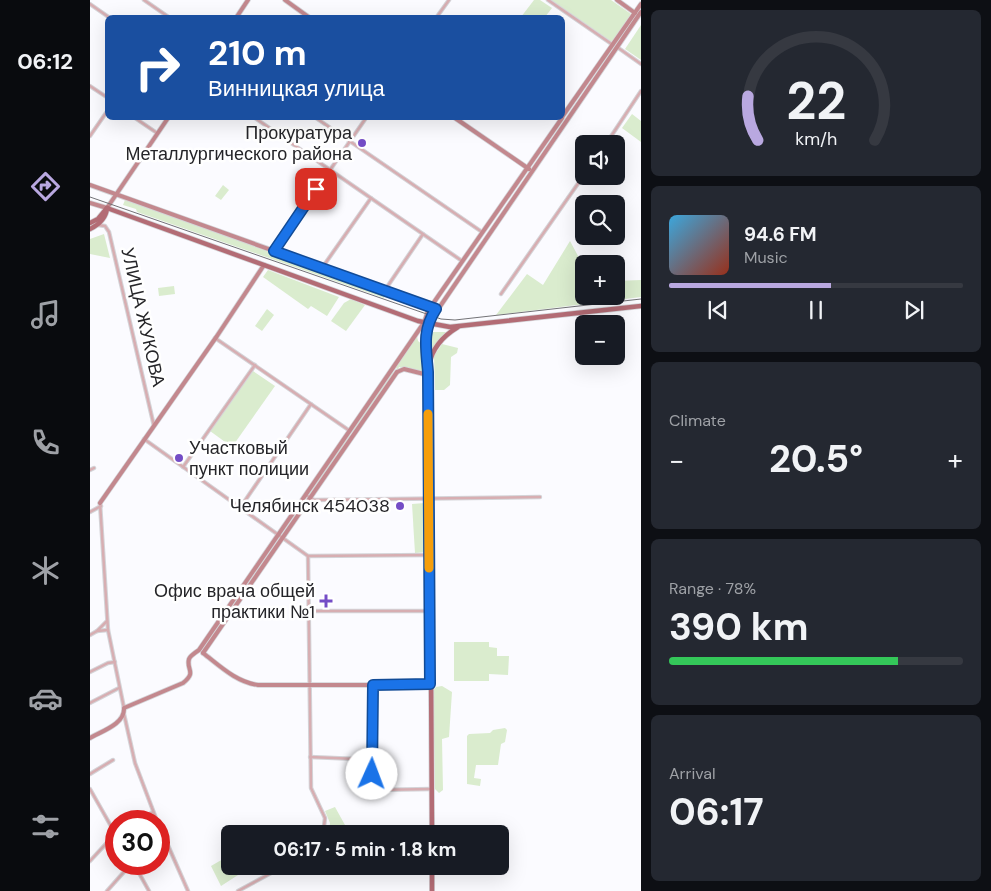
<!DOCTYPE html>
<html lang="en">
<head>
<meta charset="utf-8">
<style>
	body { margin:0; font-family:"DM Sans",sans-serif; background:#242831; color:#f1f3f6; height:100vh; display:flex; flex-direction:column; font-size:19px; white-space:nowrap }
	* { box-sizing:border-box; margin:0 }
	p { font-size:16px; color:#9ea1a6 }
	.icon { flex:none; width:28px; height:28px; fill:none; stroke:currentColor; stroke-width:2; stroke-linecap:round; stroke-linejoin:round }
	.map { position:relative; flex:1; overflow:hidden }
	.details { display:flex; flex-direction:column; gap:10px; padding:10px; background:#0d0f14; width:350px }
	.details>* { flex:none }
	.guide { position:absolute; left:15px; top:15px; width:460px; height:105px; border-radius:8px; box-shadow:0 5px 20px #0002; background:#1a4fa0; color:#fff; overflow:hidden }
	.controls { position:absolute; left:485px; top:135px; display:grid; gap:10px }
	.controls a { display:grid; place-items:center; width:50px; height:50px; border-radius:8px; background:#171b24; box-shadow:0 5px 20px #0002; font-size:25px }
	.speed { position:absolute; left:15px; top:810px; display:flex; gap:10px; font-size:25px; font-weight:700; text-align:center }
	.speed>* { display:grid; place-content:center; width:65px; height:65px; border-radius:50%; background:#171b24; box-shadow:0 5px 20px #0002; line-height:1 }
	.speed .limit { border:8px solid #d22; background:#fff; color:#111 }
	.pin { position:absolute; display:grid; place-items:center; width:42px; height:42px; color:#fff; margin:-21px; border-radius:10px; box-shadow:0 2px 8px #0006 }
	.me { position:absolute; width:55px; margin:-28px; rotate:2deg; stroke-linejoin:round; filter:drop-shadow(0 0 4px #0008) }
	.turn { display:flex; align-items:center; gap:18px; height:105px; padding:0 20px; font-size:22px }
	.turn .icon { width:65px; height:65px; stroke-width:2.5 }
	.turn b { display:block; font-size:35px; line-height:42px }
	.big { font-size:38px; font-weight:700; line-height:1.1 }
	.details .card { flex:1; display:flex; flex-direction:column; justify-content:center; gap:8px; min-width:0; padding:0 18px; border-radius:8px; background:#242831 }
	.details .dial { align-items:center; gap:0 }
	.dial svg { height:130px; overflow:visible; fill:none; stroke:#363941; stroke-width:7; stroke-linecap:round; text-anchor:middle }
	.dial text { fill:#f1f3f6; stroke:none }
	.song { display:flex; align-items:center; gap:15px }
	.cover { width:60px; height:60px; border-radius:8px; background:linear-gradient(135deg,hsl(200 70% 55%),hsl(10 70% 35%)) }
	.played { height:5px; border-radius:2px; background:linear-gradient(90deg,#b9a8e0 55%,#363941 55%) }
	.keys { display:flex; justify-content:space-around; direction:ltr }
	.heat { display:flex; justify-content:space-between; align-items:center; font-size:28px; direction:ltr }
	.charge { height:8px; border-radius:4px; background:linear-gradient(90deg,#34c759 78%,#363941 0) }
	.trip { position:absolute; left:131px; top:825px; width:288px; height:50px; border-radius:8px; background:#171b24; box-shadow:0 5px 20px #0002; font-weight:700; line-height:50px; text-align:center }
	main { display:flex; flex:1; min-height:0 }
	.dock { display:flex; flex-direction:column; width:90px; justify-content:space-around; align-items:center; background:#090b0e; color:#9ea1a6 }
	.dock .icon { width:35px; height:35px }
	.dock .on { color:#b9a8e0 }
	.dock b { font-size:22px; color:#f1f3f6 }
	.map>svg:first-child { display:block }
</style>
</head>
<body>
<main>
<nav class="dock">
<b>06:12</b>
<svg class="icon on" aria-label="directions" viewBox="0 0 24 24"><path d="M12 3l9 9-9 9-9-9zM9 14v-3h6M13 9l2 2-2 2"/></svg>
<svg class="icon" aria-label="music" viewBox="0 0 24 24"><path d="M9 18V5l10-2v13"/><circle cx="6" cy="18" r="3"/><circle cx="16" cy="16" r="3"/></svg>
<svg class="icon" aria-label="phone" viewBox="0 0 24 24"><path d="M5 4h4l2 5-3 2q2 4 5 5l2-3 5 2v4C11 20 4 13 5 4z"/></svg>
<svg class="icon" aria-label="climate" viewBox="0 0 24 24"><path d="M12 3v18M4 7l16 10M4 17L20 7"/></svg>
<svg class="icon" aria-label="car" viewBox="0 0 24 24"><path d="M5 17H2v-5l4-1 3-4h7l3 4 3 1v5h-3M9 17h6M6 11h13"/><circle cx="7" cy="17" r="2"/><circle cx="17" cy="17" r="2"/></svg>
<svg class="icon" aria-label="filters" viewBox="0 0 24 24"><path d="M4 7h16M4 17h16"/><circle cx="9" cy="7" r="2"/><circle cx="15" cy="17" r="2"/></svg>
</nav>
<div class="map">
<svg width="551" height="891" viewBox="0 0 551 891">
	<rect width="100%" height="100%" fill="#fbfbff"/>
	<g fill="#daecce">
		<polygon points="444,0 450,0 462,8 455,17 431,17"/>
		<polygon points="461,0 521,0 541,14 522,42"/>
		<polygon points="551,25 551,60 535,49"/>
		<polygon points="542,114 551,121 551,142 532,128"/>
		<polygon points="133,185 139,190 131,200 125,196"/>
		<polygon points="35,200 296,291 294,298 47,212 46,209 33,205"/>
		<polygon points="14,234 20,258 0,254 0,239"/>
		<polygon points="480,241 494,267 494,296 526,296 526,281 551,280 551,297 406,315 437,274 453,285"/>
		<polygon points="178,270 249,297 237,316 221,306 218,309 173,277"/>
		<polygon points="84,286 85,294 69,296 68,288"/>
		<polygon points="261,299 275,305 256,331 241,321 254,303"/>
		<polygon points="177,309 184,315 172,331 165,326"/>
		<polygon points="343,332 356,332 342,350 340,355 340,336"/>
		<polygon points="327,336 328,341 333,345 333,372 309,367 308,370 305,367"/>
		<polygon points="352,344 368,348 367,353 361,357 360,385 354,390 345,390 344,356"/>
		<polygon points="163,371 185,386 142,447 120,431"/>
		<polygon points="303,372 305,373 264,432 261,431"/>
		<polygon points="259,435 261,436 219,496 217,495"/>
		<polygon points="335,503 337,552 325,553 322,504"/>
		<polygon points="154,586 156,587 113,649 112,648"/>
		<polygon points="364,642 399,642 399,647 407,648 407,656 419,656 418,675 399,674 399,681 364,681"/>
		<polygon points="352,686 362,692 359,737 352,739 353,790 349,793 345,789 343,691 346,687"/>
		<polygon points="415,728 417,730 415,742 411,744 408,765 386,765 384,778 391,779 390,786 377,784 377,736 379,734 400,733 403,730"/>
		<polygon points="245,807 260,834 239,834 240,823 235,811"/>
		<polygon points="140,855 140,866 162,866 131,886 121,866"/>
	</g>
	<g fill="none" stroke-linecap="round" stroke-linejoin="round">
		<g stroke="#d4d4d8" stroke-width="4.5">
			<g id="street">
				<polyline points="54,0 80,18"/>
				<polyline points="458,0 523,45"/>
				<polyline points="0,4 20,18"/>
				<polyline points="346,18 359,0"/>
				<polyline points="527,47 551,64"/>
				<polyline points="0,86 18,98"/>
				<polyline points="45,118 67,133"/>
				<polyline points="165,118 372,261"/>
				<polyline points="226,118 392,232"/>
				<polyline points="0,136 18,110"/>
				<polyline points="516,144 551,91"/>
				<polyline points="8,225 15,226 19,232 64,426"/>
				<polyline points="184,251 276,118"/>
				<polyline points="232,268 281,198"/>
				<polyline points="295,290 333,234"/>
				<polyline points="411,294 494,175"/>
				<polyline points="125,338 260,431"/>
				<polyline points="54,439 218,556 339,555"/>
				<polyline points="93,467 165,365"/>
				<polyline points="0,470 4,468"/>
				<polyline points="216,495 224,500 450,497"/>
				<polyline points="10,503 18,630 34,708"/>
				<polyline points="150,508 221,404"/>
				<polyline points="0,512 11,506"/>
				<polyline points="218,556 221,788 235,818 233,834"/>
				<polyline points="219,611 340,611"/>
				<polyline points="17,621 7,631 18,630"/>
				<polyline points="0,635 7,631"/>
				<polyline points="0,672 18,663 25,662"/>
				<polyline points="283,685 282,785 285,790 341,789"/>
				<polyline points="0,703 29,688"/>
				<polyline points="34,714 45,763 67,821"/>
				<polyline points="220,757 267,759"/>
				<polyline points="0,774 23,760"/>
				<polyline points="0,789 26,835"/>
				<polyline points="48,821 63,812"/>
				<polyline points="69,825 98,891"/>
				<polyline points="0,861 25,834"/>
				<polyline points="44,864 59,891"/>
				<polyline points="17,891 41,864"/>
				<polyline points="148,891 194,866"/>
			</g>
		</g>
		<g stroke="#d4d4d8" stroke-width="5.5">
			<g id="secondary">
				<polyline points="195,0 220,18"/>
				<polyline points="527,0 545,13"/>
				<polyline points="146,18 158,0"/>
				<polyline points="472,117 551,4"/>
				<polyline points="365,118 439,169"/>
				<polyline points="0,185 346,309"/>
				<polyline points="0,203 17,208 78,118"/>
				<polyline points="334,323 338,311 351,292 472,118"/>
				<polyline points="338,324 551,12"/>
				<polyline points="307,372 314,369 338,375"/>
				<polyline points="10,503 127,336 174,265"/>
				<polyline points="113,653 307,372"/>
				<path d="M113,653C130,666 146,682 168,685H340"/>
				<path d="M0,738C12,731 35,724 34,708L93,683C107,672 96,670 99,659C100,656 106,652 109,650L333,324"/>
			</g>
		</g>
		<g stroke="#d4d4d8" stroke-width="6">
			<g id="primary">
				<polyline points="17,208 328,321 360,327 551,306"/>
				<polyline points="0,223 8,219 17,208"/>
				<path d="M0,229C8,225 16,219 17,208"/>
				<polyline points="338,324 336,338 338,372 340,498 342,834"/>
				<path d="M339,365C342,349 353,336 368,327"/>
				<polyline points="342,866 342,891"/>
			</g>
		</g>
		<use href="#street" stroke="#d7aeb2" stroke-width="2.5"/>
		<use href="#secondary" stroke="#c3888e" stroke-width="4"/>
		<use href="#primary" stroke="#b36c75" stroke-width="4.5"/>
		<polyline stroke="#727276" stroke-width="1" points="0,197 351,319 365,320 551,299"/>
	</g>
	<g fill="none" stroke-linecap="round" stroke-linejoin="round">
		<g stroke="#114b97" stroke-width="12">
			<path id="route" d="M226,189L184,251L346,309C332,330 336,348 338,372L340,684L283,685L282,774"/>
		</g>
		<use href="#route" stroke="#1a73e8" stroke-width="9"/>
		<polyline stroke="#f59e0b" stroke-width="9" points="338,414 339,568"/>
	</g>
	<g fill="#744dc6" stroke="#fff" stroke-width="2">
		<circle cx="272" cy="143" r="5"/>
		<circle cx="89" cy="458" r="5"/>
		<circle cx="310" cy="506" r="5"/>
		<path d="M233.5 593.5h5v5h5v5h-5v5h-5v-5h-5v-5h5z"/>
	</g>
	<g text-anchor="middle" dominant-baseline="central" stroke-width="5" stroke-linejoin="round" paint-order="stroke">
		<g font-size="18" fill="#252529" stroke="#fff" text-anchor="end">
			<text x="262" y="133">Прокуратура<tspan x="262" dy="21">Металлургического района</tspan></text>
			<text x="99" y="448" text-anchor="start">Участковый<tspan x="99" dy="21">пункт полиции</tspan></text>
			<text x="300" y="506">Челябинск 454038</text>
			<text x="225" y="591">Офис врача общей<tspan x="225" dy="21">практики №1</tspan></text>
		</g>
		<g font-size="18" fill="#252529" stroke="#fff">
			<text transform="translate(53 317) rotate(77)">УЛИЦА ЖУКОВА</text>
		</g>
	</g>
</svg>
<div class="controls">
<a><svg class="icon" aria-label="sound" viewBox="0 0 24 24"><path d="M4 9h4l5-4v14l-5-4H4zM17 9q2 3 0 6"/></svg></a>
<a><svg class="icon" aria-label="search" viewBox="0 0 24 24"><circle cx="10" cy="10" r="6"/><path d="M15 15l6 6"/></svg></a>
<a>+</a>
<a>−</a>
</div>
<div class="speed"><div class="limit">30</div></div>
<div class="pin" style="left:226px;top:189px;background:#d93025"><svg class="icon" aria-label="arrive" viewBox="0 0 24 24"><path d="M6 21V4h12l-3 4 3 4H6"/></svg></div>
<svg class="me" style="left:282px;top:774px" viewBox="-20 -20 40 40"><circle r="19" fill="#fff"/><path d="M0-13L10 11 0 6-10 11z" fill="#1a73e8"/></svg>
<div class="trip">06:17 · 5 min · 1.8 km</div>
<div class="guide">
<div class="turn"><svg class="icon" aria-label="right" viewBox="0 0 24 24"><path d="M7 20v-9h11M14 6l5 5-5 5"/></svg><div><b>210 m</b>Винницкая улица</div></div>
</div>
</div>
<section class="details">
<div class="card dial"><svg viewBox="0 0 100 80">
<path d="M14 69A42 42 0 1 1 86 69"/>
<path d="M14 69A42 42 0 0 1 8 42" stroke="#b9a8e0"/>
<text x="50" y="56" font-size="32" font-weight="700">22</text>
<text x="50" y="72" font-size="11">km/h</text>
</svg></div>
<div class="card">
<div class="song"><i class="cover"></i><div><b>94.6 FM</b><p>Music</p></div></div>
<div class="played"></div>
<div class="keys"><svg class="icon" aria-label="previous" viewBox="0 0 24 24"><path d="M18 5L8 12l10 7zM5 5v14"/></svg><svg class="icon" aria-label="pause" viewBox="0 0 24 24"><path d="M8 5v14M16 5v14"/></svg><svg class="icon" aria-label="next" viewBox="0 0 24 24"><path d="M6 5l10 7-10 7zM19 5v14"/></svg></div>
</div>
<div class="card"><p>Climate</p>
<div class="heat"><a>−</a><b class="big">20.5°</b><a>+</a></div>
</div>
<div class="card"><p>Range · 78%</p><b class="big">390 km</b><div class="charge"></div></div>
<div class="card"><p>Arrival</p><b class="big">06:17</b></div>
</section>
</main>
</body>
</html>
